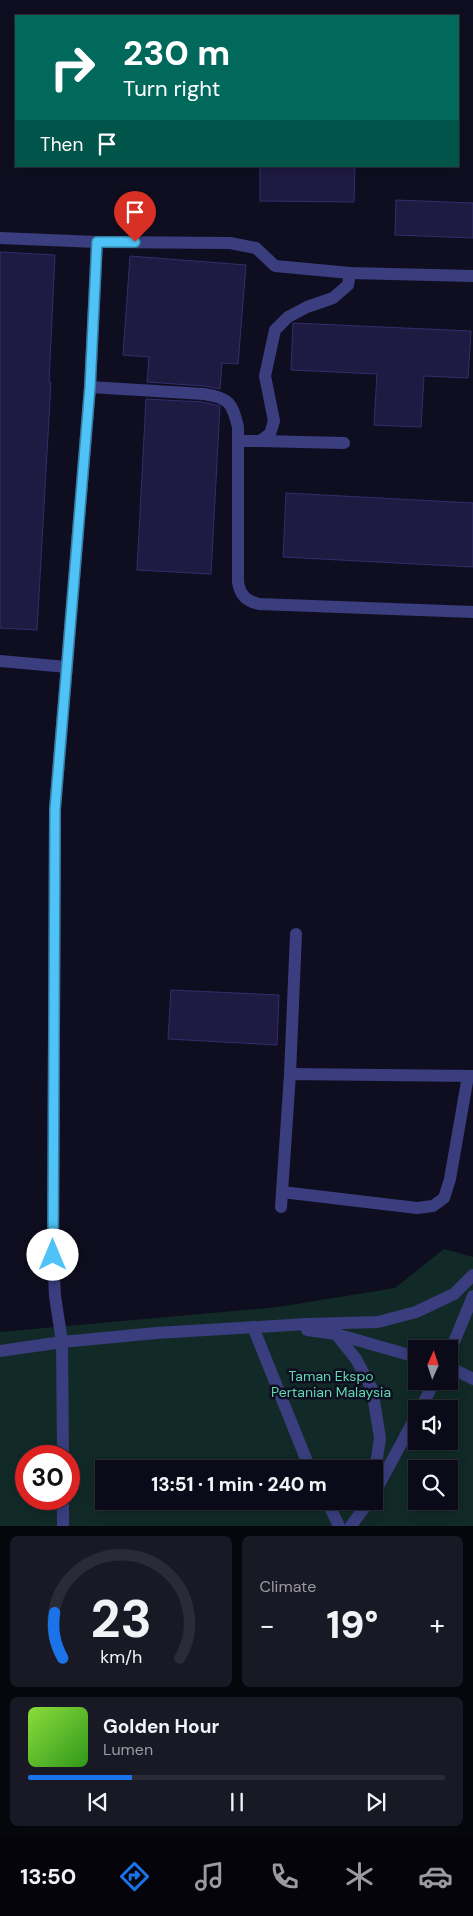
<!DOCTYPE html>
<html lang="en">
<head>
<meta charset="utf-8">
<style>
	body { margin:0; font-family:"DM Sans",sans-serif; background:#191825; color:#f1f3f6; height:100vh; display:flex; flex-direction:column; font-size:19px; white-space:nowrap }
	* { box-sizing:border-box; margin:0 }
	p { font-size:16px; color:#9a9aa2 }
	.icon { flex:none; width:28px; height:28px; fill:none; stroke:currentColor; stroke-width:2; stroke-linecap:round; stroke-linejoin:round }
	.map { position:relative; height:1526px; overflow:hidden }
	.side { display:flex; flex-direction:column; gap:10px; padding:10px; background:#06060d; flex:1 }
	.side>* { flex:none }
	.banner { position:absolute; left:15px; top:15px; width:444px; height:152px; border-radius:0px; box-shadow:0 2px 12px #0003,0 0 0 1px #2b2b37; background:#00695c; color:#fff; overflow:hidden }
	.needle { width:32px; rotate:3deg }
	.fabs { position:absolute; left:408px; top:1340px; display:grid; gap:10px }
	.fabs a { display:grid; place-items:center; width:50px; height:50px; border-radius:0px; background:#0b0a18; box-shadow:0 2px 12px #0003,0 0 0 1px #2b2b37; font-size:25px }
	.speed { position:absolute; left:15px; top:1445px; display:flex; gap:10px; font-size:25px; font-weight:700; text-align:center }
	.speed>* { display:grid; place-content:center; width:65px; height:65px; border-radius:50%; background:#0b0a18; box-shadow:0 2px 12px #0003,0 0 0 1px #2b2b37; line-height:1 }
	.speed .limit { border:8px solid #d22; background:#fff; color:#111 }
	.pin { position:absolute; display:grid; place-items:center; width:42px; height:42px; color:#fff; margin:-51px -21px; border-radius:50% 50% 50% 0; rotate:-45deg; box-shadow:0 0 5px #0007 }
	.pin .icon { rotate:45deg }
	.me { position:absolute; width:55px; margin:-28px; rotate:0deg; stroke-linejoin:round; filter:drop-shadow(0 0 4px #0008) }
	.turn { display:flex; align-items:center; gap:18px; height:105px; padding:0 25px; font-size:22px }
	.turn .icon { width:65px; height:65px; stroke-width:2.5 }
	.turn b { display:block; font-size:35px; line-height:42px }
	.then { display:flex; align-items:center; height:48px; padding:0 25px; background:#0003; gap:10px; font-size:19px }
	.big { font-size:38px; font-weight:800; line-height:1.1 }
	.side .widget { flex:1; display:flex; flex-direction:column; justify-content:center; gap:8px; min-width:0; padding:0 18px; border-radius:8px; background:#191825 }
	.side .dial { align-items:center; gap:0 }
	.dial svg { height:130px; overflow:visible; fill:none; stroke:#2b2b37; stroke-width:7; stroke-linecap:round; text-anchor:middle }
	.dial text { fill:#f1f3f6; stroke:none }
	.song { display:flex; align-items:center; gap:15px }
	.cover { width:60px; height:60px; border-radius:8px; background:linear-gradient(135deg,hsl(90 70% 55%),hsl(110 70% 35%)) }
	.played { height:5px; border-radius:2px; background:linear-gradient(90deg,#1a73e8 25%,#2b2b37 25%) }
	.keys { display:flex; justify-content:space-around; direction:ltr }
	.heat { display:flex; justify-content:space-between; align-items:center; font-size:28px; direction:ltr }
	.side .tiles { flex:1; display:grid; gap:10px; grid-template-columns:1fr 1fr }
	.widget:last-child { grid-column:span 2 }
	.trip { position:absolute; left:95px; top:1460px; width:288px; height:50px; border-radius:0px; background:#0b0a18; box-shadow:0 2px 12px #0003,0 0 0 1px #2b2b37; font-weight:800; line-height:50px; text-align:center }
	.tabs { display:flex; height:80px; justify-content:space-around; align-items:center; background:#04040a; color:#9a9aa2 }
	.tabs .icon { width:35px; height:35px }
	.tabs .on { color:#1a73e8 }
	.tabs b { font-size:22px; color:#f1f3f6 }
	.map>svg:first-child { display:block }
</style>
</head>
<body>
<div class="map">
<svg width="473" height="1526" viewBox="0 0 473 1526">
	<rect width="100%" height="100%" fill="#0f0e20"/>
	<path fill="#112a27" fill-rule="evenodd" d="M444,1249L473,1257V1526H0V1332L278,1307L395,1288ZM416,1349H449V1381H416ZM416,1409H449V1441H416ZM26,1456H69V1499H26ZM104,1469H374V1501H104ZM416,1469H449V1501H416Z"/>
	<g fill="#1f1a41" stroke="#342d6c">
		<polygon points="260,166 355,167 354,202 260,201"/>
		<polygon points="396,200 473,203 473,238 395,235"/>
		<polygon points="0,252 55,255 49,382 51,382 37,630 0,628"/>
		<polygon points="130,256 246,265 238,364 222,363 220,389 204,386 147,382 149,357 123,355"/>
		<polygon points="293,323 471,331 468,378 424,376 421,427 374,425 377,374 291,370"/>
		<polygon points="146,399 203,402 220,406 211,574 137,570"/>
		<polygon points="286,493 473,503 473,567 283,557"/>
		<polygon points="171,990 279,995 277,1045 168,1039"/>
	</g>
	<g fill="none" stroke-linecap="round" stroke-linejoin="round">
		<g stroke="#3a3e7e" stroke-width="12">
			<path d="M90,387L204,394C230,398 232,403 238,427V582C240,595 246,601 259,604L473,612"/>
			<polyline points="238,441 260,441 270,434 274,421 265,376 275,330 288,317 307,307 333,298 348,285 350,273"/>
			<polyline points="260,441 344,443"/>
			<polyline points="0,661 67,667"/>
			<polyline points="290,1074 296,934"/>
			<polyline points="282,1192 417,1208 433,1206 444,1198 450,1179 468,1076"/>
			<polyline points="281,1207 290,1074 473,1076"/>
			<polyline points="253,1327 310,1469"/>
			<polyline points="62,1342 63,1456"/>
			<polyline points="63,1499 63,1526"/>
			<polyline points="327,1501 339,1526"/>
		</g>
		<g stroke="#3a3e7e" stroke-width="12">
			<polyline points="0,238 97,242 230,243 256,248 275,266 350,273 473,276"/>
			<polyline points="62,1342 55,1296 53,1255 55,809 90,387 97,242"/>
			<polyline points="449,1354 473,1296"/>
			<polyline points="420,1409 435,1381"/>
			<polyline points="374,1494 416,1416"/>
			<polyline points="351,1526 369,1501"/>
		</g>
		<g stroke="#3a3e7e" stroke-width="12">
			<polyline points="307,1330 336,1334 416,1357"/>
			<polyline points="336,1334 356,1359 372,1389 380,1438 374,1478"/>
			<polyline points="0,1351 62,1342 156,1333 307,1324 378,1322 416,1312 454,1294 473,1275"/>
			<polyline points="449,1367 473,1379"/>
		</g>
	</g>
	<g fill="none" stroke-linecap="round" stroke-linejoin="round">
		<g stroke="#337fa1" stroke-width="12">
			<polyline id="route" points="53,1255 55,809 90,387 97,242 135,242"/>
		</g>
		<use href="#route" stroke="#4fc3f7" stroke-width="9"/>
	</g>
	<g text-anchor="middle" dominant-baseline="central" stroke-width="5" stroke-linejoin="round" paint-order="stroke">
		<g font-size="14" fill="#5edaaf" stroke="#0f0e20">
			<text x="331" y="1376">Taman Ekspo<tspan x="331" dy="16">Pertanian Malaysia</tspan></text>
		</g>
	</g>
</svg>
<div class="fabs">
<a><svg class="needle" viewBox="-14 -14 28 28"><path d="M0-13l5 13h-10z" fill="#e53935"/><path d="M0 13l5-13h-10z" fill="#9a9aa2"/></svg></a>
<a><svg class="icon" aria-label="sound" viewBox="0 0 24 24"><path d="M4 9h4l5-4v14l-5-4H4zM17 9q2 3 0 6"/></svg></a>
<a><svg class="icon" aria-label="search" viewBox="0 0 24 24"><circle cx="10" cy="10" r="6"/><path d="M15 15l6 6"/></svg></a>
</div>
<div class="speed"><div class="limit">30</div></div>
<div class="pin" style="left:135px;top:242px;background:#d93025"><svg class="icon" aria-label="arrive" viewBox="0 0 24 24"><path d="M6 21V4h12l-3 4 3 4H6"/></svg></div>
<svg class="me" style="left:53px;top:1255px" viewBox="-20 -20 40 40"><circle r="19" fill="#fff"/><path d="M0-13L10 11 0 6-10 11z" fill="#4fc3f7"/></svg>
<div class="trip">13:51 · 1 min · 240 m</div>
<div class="banner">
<div class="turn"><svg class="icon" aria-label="right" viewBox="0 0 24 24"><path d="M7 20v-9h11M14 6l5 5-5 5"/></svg><div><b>230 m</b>Turn right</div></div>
<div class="then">Then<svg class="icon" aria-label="arrive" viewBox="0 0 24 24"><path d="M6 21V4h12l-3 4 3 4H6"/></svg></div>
</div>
</div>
<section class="side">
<div class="tiles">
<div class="widget dial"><svg viewBox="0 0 100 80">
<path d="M14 69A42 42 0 1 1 86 69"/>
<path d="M14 69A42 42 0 0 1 9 41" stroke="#1a73e8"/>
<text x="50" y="56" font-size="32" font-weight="700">23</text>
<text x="50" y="72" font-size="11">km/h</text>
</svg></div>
<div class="widget"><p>Climate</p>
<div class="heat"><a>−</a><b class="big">19°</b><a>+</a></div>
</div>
<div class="widget">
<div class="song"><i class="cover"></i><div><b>Golden Hour</b><p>Lumen</p></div></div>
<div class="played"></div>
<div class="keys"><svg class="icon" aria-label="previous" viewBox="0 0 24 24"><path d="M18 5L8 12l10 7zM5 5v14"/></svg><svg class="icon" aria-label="pause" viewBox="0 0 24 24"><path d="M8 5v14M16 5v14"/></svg><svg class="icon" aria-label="next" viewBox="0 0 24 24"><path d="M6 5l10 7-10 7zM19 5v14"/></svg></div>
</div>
</div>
</section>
<nav class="tabs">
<b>13:50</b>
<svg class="icon on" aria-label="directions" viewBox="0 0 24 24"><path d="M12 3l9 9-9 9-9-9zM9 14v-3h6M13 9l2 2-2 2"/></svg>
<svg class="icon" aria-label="music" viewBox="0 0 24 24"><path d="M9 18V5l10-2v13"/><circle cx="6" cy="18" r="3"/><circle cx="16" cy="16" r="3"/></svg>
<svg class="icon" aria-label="phone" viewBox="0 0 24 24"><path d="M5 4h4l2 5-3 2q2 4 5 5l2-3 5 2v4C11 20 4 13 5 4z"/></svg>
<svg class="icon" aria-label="climate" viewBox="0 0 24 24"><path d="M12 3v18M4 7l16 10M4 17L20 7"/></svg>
<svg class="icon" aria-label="car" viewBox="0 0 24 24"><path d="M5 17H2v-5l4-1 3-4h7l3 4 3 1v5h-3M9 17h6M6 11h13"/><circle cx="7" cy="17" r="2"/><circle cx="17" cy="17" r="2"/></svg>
</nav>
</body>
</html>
